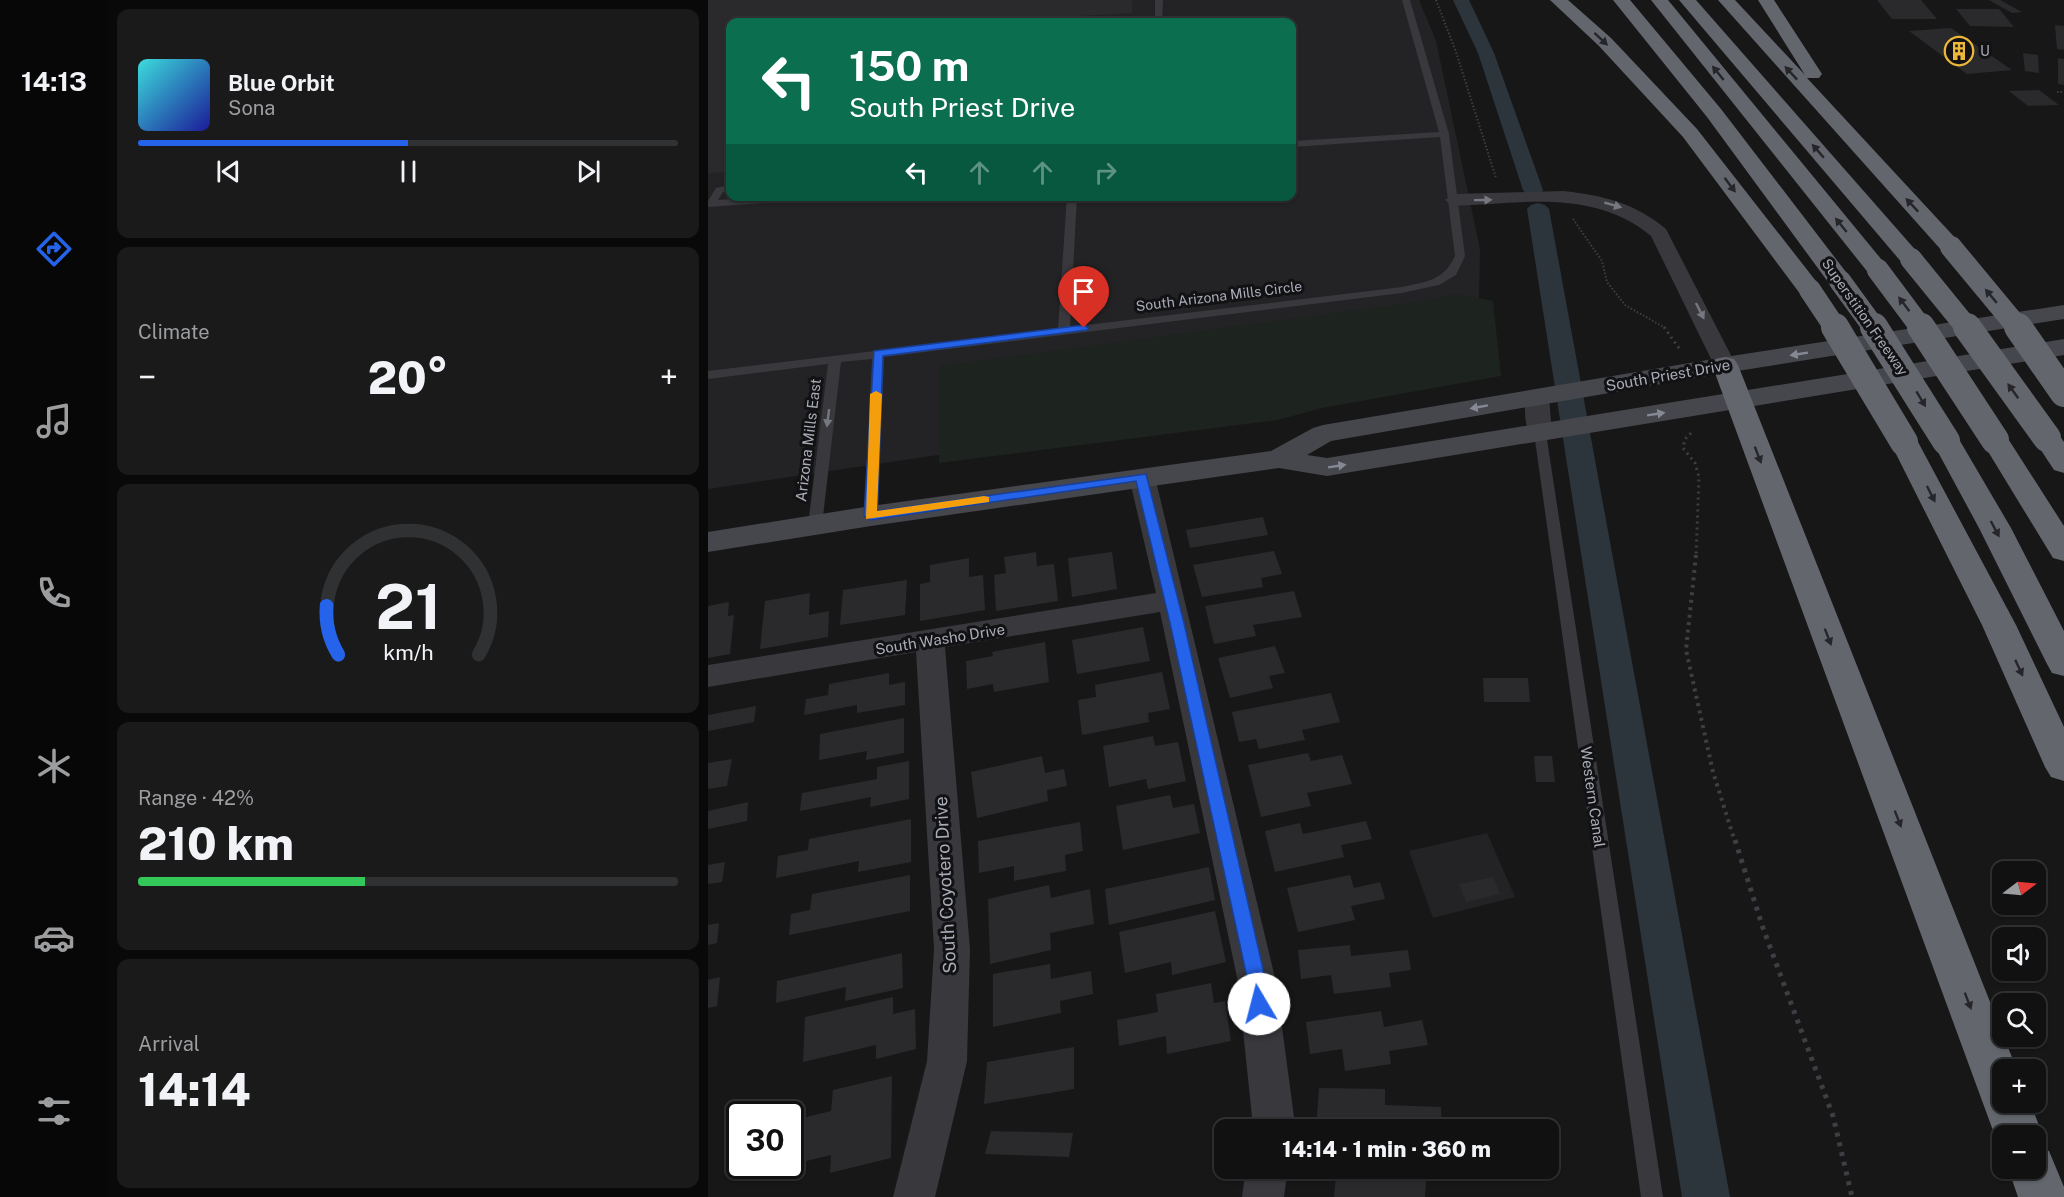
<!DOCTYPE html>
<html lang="en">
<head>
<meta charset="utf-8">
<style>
	body { margin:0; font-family:"Public Sans",sans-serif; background:#1a1a1b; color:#f1f3f6; height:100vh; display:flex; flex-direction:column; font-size:22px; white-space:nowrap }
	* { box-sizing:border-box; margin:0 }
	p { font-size:20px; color:#9c9d9f }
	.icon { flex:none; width:33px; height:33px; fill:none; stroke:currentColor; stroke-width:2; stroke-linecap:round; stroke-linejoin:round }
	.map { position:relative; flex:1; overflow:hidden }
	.sheet { display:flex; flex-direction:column; gap:9px; padding:9px; background:#09090a; width:600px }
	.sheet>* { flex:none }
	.hud { position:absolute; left:18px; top:18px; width:570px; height:183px; border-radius:12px; box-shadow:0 2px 4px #0004,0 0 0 2px #303132; background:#0b6e4f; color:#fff; overflow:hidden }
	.needle { width:39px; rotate:74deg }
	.buttons { position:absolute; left:1284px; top:861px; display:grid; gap:12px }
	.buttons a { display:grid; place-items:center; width:54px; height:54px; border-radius:12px; background:#111112; box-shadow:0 2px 4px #0004,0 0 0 2px #303132; font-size:30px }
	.speed { position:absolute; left:18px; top:1101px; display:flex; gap:12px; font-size:30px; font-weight:700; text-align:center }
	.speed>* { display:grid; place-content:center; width:78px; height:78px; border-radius:50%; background:#111112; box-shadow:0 2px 4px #0004,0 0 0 2px #303132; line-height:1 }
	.speed .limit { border:3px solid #111; border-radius:9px; background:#fff; color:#111 }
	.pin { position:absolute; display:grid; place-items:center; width:51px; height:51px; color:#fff; margin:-62px -26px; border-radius:50% 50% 50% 0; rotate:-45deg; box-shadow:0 0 6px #0007 }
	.pin .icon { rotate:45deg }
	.me { position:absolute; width:66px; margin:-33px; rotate:352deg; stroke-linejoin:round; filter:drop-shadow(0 0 4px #0008) }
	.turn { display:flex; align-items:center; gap:21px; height:126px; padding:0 24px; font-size:27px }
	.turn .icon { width:78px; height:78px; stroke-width:2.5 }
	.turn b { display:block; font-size:42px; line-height:51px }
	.lanes { display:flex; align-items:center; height:57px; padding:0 24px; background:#0003; justify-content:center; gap:30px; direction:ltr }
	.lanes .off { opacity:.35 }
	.big { font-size:45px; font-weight:800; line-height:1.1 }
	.sheet .tile { flex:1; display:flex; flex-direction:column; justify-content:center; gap:9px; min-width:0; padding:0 21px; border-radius:12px; background:#1a1a1b }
	.sheet .dial { align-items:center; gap:0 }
	.dial svg { height:156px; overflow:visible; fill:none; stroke:#303132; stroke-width:7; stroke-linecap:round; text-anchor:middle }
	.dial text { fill:#f1f3f6; stroke:none }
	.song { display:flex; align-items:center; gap:18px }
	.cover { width:72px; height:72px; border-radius:9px; background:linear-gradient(135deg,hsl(180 70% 55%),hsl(240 70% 35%)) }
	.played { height:6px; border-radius:3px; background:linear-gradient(90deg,#2563eb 50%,#303132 50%) }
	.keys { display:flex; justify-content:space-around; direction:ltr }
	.heat { display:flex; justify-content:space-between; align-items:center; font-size:33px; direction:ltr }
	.charge { height:9px; border-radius:4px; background:linear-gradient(90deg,#34c759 42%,#303132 0) }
	.trip { position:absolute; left:506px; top:1119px; width:345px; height:60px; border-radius:12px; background:#111112; box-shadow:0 2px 4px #0004,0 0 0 2px #303132; font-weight:800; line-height:60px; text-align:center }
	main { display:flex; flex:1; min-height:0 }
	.dock { display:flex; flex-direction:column; width:108px; justify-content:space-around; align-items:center; background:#070707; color:#9c9d9f }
	.dock .icon { width:42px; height:42px }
	.dock .active { color:#2563eb }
	.dock b { font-size:27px; color:#f1f3f6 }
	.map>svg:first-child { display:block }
</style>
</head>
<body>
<main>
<nav class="dock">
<b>14:13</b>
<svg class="icon active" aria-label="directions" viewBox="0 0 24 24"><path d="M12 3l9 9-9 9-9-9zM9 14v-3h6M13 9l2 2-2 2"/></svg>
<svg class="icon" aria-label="music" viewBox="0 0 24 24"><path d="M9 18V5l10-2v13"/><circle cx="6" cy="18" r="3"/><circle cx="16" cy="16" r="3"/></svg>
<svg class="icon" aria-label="phone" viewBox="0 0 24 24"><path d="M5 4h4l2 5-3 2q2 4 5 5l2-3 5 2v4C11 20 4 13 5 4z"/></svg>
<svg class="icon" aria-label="climate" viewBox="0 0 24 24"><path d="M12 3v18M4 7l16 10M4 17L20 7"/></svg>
<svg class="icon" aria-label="car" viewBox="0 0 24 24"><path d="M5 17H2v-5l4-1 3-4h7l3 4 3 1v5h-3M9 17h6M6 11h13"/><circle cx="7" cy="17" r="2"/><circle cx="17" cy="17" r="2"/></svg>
<svg class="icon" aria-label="filters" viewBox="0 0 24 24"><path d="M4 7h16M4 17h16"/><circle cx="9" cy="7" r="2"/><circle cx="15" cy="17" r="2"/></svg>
</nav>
<section class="sheet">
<div class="tile">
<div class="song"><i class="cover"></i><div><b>Blue Orbit</b><p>Sona</p></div></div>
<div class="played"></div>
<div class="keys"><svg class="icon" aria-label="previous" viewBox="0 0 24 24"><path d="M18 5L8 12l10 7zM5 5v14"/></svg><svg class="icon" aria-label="pause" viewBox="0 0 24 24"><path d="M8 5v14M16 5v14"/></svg><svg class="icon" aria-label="next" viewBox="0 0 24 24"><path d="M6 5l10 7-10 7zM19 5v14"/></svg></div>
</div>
<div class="tile"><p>Climate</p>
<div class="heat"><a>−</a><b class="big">20°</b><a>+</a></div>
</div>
<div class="tile dial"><svg viewBox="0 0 100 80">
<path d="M14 69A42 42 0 1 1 86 69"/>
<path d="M14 69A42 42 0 0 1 8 44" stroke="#2563eb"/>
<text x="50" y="56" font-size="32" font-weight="700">21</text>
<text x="50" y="72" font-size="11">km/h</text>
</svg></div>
<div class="tile"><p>Range · 42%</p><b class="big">210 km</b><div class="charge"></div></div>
<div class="tile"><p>Arrival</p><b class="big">14:14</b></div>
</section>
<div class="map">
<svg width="1356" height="1197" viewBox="0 0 1356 1197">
	<rect width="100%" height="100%" fill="#171718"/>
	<g fill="#232325" fill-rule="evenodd">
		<path d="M0,0H711L728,41L772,249L771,299L760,377L0,489ZM22,22H584V196H22Z"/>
		<polygon points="779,833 807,897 725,918 701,851"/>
	</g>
	<polygon fill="#1d231e" points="749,294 785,301 793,376 614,408 570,420 231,463 231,366 708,302"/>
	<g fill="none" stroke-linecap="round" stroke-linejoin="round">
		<g fill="#2d353c" fill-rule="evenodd">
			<polygon points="745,0 761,0 786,53 835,190 832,194 818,194 815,190 770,53"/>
			<polygon points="830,203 837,205 841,209 1022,1197 974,1197 819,209 823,205"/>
		</g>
	</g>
	<g fill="#2a2a2c">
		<polygon points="0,0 424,0 424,13 355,17 354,22 22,22 22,172 0,173"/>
		<polygon points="1169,0 1213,0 1229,19 1184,19"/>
		<polygon points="1281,0 1292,0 1314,12 1304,13"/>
		<polygon points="1248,9 1291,9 1306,27 1262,26"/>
		<polygon points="1347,25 1356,26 1356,50 1349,49"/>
		<polygon points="1243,28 1304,70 1259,74 1201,31"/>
		<polygon points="1315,53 1330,55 1331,73 1317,71"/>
		<polygon points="1350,58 1356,59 1356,85 1350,84"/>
		<polygon points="1331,90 1351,105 1320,106 1301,91"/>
		<polygon points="555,517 560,535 482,548 478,530"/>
		<polygon points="566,551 574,574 553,578 555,587 494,597 485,565"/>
		<polygon points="328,552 329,566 346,564 350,601 288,611 286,575 298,573 296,557"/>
		<polygon points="404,552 409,589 364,597 360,558"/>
		<polygon points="261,558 261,577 275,575 277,610 212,621 212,584 222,582 222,565"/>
		<polygon points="199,580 197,615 132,625 135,590"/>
		<polygon points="586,591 594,617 545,625 548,636 506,644 497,606"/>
		<polygon points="102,593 101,615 121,611 120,637 52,649 57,601"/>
		<polygon points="21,602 20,616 26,615 22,654 0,658 0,606"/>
		<polygon points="435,627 442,661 369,674 364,640"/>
		<polygon points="337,642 341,682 286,692 285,684 259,689 258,661 285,656 284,652"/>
		<polygon points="567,646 577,673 561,676 565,688 522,698 510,658"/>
		<polygon points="454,672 462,709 440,713 441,722 374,735 370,700 388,697 387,685"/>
		<polygon points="181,673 181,685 197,682 197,705 149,713 149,705 96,715 98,699 120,695 121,684"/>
		<polygon points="775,678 820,678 822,702 776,702"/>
		<polygon points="623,693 632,722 594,730 597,740 551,749 548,739 531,742 524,712"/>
		<polygon points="48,706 46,722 0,731 0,715"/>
		<polygon points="196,718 196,753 158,760 159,751 111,760 112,734"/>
		<polygon points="445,736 447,746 470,742 478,781 440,789 438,779 401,787 395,746"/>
		<polygon points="600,753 603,761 634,755 644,784 599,793 603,806 553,817 540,765"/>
		<polygon points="334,756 337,773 356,769 359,786 339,790 340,801 269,818 263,772"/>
		<polygon points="826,756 844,756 847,782 828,782"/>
		<polygon points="24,759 19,786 0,789 0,763"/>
		<polygon points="201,761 201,799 162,807 163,797 92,811 94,793 169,779 169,767"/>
		<polygon points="462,795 465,808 486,804 492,833 415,850 408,806"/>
		<polygon points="40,802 39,821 0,829 0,811"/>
		<polygon points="203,819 203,862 150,872 151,861 68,878 70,856 100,850 101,839"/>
		<polygon points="658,821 664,839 633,845 636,857 567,872 557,831 592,823 595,834"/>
		<polygon points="372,822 375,851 357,855 358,871 306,881 306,866 271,873 270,841"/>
		<polygon points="17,862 14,882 0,884 0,865"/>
		<polygon points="501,867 507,900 401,925 397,889"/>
		<polygon points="202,875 202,911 81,935 83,914 102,910 104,894"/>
		<polygon points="642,875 646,888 672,882 677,899 643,906 647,920 590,932 579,888"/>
		<polygon points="785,877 792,894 758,902 751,884"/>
		<polygon points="341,885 343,898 382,889 386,924 342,933 343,950 282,964 280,899"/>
		<polygon points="507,911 518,962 464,975 463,962 417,973 411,932"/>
		<polygon points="11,923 9,943 0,945 0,925"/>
		<polygon points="642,945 643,956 700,950 703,970 681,973 683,987 626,994 623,975 593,979 590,950"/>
		<polygon points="194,953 195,988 137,1001 138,987 68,1003 69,981"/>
		<polygon points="342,964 343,979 383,971 385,994 352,1001 353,1013 285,1027 285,974"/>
		<polygon points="12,977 9,1006 0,1008 0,980"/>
		<polygon points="503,983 506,1003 517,1001 523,1041 459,1054 458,1036 411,1046 409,1020 450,1012 448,994"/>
		<polygon points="185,997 185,1014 207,1009 208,1049 168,1059 168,1045 95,1062 97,1017"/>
		<polygon points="673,1011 676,1027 714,1020 720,1045 681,1051 683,1064 637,1071 634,1049 602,1054 598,1022"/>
		<polygon points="366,1047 366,1089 276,1104 279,1062"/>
		<polygon points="184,1076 183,1158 122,1173 123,1155 82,1165 82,1121 123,1111 125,1090"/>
		<polygon points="611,1088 677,1089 677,1105 733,1107 734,1130 608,1130"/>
		<polygon points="283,1131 365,1133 361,1157 277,1154"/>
		<polygon points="628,1175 718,1181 717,1197 626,1197"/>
	</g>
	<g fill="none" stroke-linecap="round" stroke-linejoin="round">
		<g stroke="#3e3f44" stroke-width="2" stroke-dasharray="1.5 2" stroke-linecap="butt">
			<polyline points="728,0 748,52 788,178"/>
			<polyline points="1349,92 1356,92"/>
			<polyline points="865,219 894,261 899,282 917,305 959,329"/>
		</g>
		<g stroke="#3e3f44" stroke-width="3" stroke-dasharray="2 4" stroke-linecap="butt">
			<polyline points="956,327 970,347 974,348"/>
			<polyline points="983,433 977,439 975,448 987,463 991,477 988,557"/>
		</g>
		<polyline stroke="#3e3f44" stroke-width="4" stroke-dasharray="3 4.5" stroke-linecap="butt" points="988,555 978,650 1005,772 1027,842"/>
		<polyline stroke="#3e3f44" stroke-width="5" stroke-dasharray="4 6" stroke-linecap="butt" points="1027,840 1055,928 1125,1116 1144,1197"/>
		<g fill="#38383d" fill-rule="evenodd">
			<polygon points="447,0 455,0 454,22 447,22"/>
			<path d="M694,0H702L741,134L757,256L748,275L731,285L694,293L176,357L170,516L163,520L156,516L164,359L133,362L114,525L107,529L102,528L100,525L120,364L0,379V371L350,329L359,196H369L362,327L694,287C720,281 735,281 747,256L732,137L584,147V141L731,132Z"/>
			<polygon points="22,185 22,191 15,192 10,200 64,196 119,196 114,199 0,207 0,201 8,188"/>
			<polygon points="832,429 838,433 955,1197 933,1197 826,433"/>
		</g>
		<g fill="#38383d" fill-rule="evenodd">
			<path d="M855,191C894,195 927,203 958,229L1028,365L1025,370H1009L1006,365L943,236C887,189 814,203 746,206L737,200L746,194Z"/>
			<path d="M829,390L837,392L841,397L844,433L841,438L832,440L823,438C817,429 814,401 821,392Z"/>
			<polygon points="434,469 443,472 447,477 568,982 586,1117 584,1130 542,1130 544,1117 530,982 452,612 237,647 262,949 259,1061 227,1197 185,1197 219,1061 226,949 208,652 0,687 0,665 448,593 421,477 425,472"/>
			<polygon points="538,1168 580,1168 576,1197 534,1197"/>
		</g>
		<polygon fill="#46474d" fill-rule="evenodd" points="1356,305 1356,319 1017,373 623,441 599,455 619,458 1356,339 1356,355 619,476 571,468 163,526 0,552 0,532 163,506 563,451 605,428 615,425 1017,357"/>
		<g fill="#64666e" fill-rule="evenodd">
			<polygon points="842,0 860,0 903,38 989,129 1111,285 1114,290 1111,295 1102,297 1093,295 975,137 891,46"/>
			<polygon points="905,0 922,0 1013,109 1141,276 1144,281 1141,286 1132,288 1123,286 999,117"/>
			<polygon points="943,0 960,0 1178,265 1182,270 1178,275 1162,275"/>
			<polygon points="971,0 988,0 1211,254 1215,259 1211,264 1195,264"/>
			<polygon points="1010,0 1027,0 1097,75 1050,0 1066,0 1114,74 1111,78 1099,78 1251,242 1255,247 1251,252 1235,252"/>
			<polygon points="1017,357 1026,359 1030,365 1309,1070 1294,1070 1294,1102 1322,1102 1335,1136 1331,1146 1341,1151 1356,1187 1356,1197 1310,1197 1300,1168 1328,1168 1328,1136 1294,1136 1294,1153 1287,1136 1004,365 1008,359"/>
			<polygon points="1339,429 1349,432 1356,442 1356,473 1346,470 1325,438 1329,432"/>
			<polygon points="1287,431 1297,434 1356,526 1356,561 1345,558 1273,440 1277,434"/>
			<polygon points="1238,432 1248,435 1252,441 1303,528 1356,631 1356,676 1344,673 1339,664 1271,528 1224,441 1228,435"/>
			<polygon points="1196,433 1206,436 1210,442 1308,625 1356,727 1356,781 1343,777 1337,767 1274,625 1182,442 1186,436"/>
		</g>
		<g stroke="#64666e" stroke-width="22">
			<polyline points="1243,247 1311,329"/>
			<polyline points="1203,259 1260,329"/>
			<polyline points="1170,270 1214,329"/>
			<polyline points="1132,281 1167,329"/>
			<polyline points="1102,290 1128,329"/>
		</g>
		<g stroke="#64666e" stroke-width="28">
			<polyline points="1127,327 1196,442"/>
			<polyline points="1166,327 1238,441"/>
			<polyline points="1213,327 1287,440"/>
			<polyline points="1259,327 1339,438"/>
			<polyline points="1310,327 1356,393"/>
		</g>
	</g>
	<defs><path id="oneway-solid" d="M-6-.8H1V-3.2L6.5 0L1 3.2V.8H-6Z" transform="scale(1.5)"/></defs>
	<g fill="#26262a">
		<use href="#oneway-solid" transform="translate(893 39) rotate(43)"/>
		<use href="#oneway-solid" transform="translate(1010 73) rotate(-129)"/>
		<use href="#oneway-solid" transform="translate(1083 73) rotate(-133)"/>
		<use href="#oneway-solid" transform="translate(1110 151) rotate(-131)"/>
		<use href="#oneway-solid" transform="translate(1022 185) rotate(53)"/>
		<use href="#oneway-solid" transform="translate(1204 205) rotate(-133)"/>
		<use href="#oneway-solid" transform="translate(1133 225) rotate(-129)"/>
		<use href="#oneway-solid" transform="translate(1283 296) rotate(-130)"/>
		<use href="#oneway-solid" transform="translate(1196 304) rotate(-127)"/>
		<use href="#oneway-solid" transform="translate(1305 391) rotate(-126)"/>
		<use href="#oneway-solid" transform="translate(1213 399) rotate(59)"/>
		<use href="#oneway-solid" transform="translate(1050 455) rotate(69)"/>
		<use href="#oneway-solid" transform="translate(1223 494) rotate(63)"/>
		<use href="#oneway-solid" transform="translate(1287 529) rotate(62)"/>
		<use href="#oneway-solid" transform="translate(1120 637) rotate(69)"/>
		<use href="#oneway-solid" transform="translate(1311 668) rotate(65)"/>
		<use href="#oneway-solid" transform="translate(1190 819) rotate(69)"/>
		<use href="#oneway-solid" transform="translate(1260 1001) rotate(69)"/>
	</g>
	<g fill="#767881">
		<use href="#oneway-solid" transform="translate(775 200) rotate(-1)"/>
		<use href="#oneway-solid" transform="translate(905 205) rotate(16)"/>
		<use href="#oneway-solid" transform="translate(992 311) rotate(63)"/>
		<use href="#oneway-solid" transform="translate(120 418) rotate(97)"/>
	</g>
	<g fill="#868993">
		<use href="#oneway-solid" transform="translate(1091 354) rotate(171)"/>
		<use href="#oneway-solid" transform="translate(771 407) rotate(170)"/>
		<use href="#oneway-solid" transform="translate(948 414) rotate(-9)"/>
		<use href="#oneway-solid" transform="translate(629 466) rotate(-9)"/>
	</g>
	<polygon fill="#2563eb" stroke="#184099" stroke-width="1.5" points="376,325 381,328 379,330 175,356 169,511 438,474 476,623 558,982 561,1004 558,1010 551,1013 545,1010 540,982 462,623 428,481 163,520 156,516 166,351"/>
	<polygon fill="#f59e0b" points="168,391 174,394 169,511 276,496 281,497 281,502 158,519 162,394"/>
	<defs>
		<g id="building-ring" transform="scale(1.5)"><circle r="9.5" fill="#121113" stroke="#edb73a" stroke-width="1.5"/><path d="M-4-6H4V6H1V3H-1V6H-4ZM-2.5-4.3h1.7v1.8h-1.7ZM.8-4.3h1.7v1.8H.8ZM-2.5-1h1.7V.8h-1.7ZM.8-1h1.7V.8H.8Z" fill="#edb73a"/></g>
	</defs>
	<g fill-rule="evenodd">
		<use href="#building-ring" x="1251" y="51"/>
	</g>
	<g text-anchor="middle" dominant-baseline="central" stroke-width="6" stroke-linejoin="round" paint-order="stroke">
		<g font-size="14" fill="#a9adb8" stroke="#121113" text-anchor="start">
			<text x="1272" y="51">U</text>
		</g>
		<g font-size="14" fill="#a9adb8" stroke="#121113">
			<text transform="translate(511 296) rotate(-7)">South Arizona Mills Circle</text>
			<text transform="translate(1157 317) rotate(55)">Superstition Freeway</text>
		</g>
		<g font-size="15" fill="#a9adb8" stroke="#121113">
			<text transform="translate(960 375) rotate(-10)">South Priest Drive</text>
			<text transform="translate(100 440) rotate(-83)">Arizona Mills East</text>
			<text transform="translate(232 639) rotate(-9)">South Washo Drive</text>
			<text transform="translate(885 797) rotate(82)">Western Canal</text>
		</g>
		<g font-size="18" fill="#a9adb8" stroke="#121113">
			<text transform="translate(237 885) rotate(-93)">South Coyotero Drive</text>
		</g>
	</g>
</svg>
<div class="buttons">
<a><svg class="needle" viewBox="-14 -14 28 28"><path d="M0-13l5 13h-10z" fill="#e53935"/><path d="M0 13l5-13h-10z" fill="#9c9d9f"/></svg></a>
<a><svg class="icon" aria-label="sound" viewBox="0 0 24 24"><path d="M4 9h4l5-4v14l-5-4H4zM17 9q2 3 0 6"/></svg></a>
<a><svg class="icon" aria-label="search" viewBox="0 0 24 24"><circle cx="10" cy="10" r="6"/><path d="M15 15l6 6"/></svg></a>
<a>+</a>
<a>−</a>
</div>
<div class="speed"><div class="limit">30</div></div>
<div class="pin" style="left:376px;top:328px;background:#d93025"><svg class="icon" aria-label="arrive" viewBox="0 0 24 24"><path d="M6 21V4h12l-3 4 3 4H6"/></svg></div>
<svg class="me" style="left:551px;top:1004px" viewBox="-20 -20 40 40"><circle r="19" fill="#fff"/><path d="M0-13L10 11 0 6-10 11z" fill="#2563eb"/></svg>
<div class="trip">14:14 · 1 min · 360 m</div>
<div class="hud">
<div class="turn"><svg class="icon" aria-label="left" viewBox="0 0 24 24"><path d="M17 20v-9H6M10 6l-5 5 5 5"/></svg><div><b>150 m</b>South Priest Drive</div></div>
<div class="lanes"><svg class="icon" aria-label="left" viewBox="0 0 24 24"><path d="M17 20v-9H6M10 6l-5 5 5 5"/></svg><svg class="icon off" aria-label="ahead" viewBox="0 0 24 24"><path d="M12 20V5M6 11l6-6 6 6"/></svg><svg class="icon off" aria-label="ahead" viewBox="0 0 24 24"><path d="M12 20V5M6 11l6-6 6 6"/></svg><svg class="icon off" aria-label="right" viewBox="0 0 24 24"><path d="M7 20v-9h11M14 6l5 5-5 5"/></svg></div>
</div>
</div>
</main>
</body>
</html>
